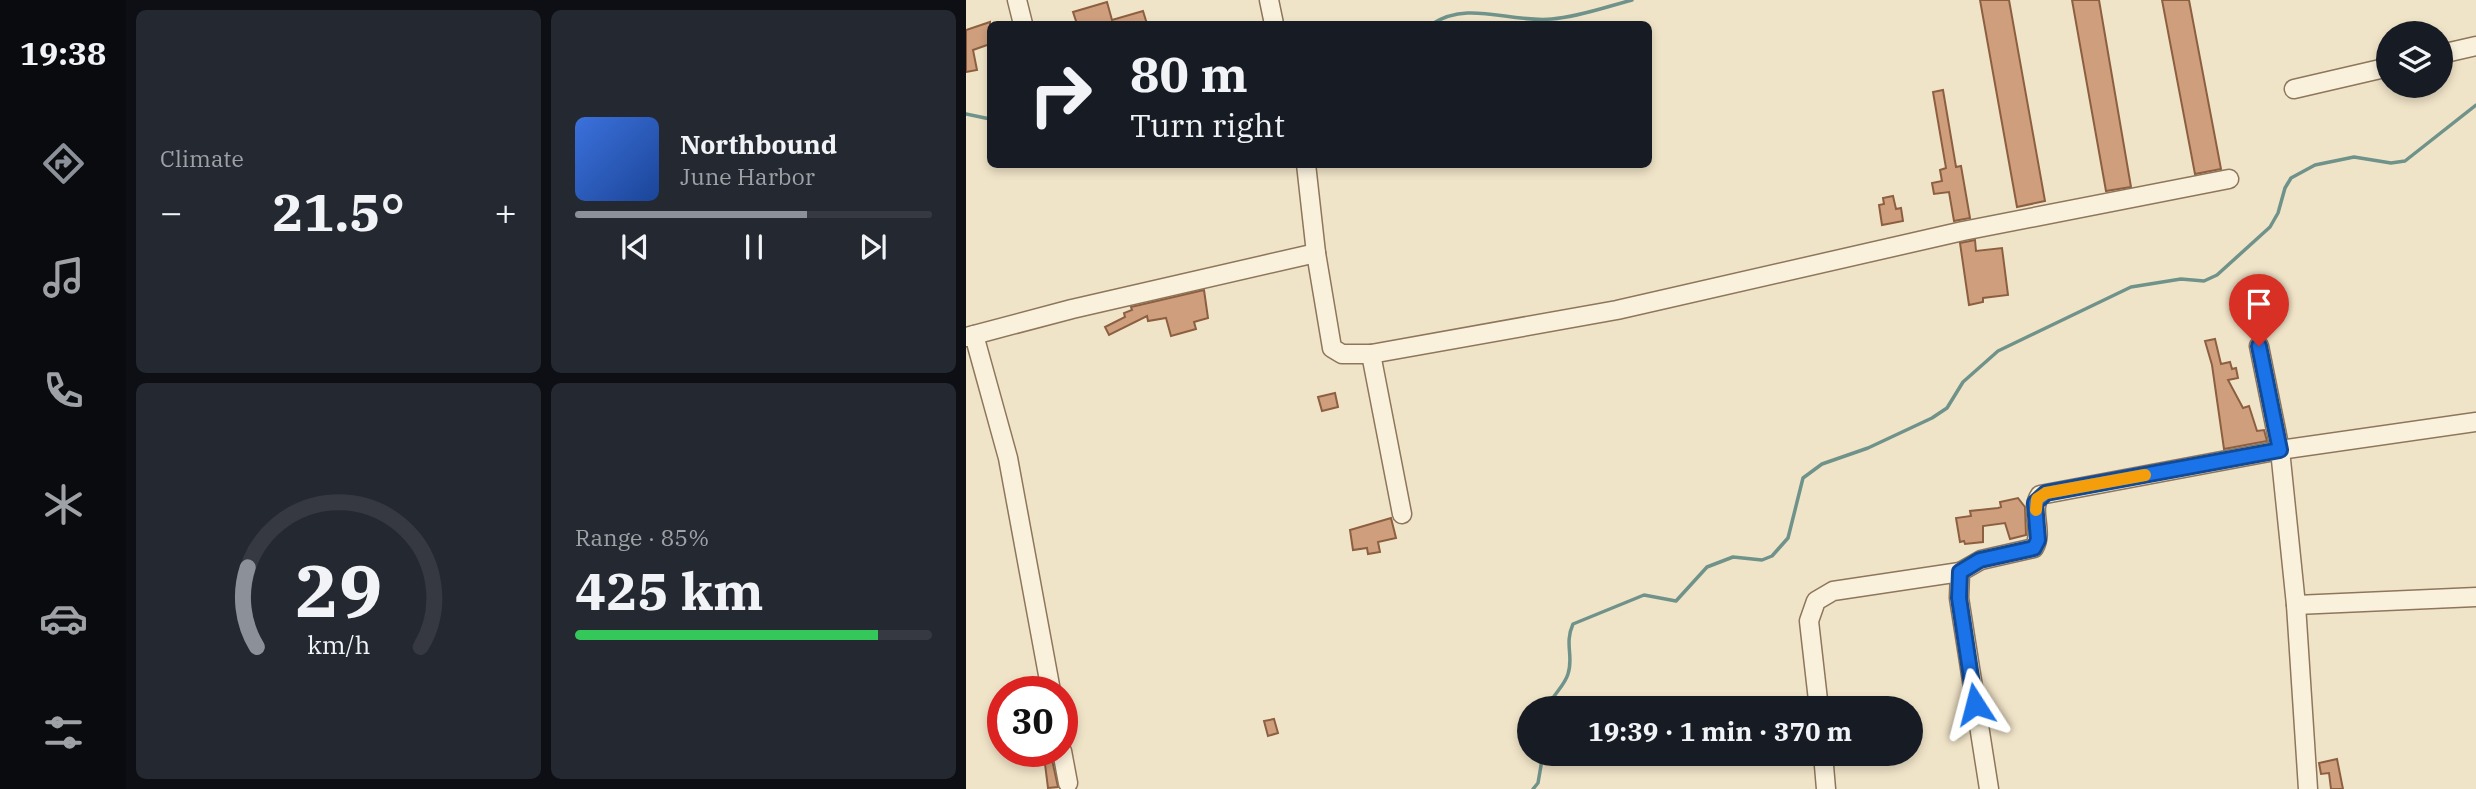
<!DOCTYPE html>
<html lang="en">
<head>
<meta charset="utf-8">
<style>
	body { margin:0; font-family:"IBM Plex Serif",serif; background:#242831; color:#f1f3f6; height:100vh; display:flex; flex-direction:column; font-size:26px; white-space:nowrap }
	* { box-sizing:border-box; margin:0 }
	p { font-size:23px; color:#9ea1a6 }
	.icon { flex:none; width:38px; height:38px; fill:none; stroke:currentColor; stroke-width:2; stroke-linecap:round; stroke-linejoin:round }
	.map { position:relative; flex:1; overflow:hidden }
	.sheet { display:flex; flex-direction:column; gap:10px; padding:10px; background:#0d0f14; width:840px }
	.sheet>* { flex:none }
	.hud { position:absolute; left:21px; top:21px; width:665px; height:147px; border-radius:10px; box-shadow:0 4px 10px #0003; background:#171b24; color:#f1f3f6; overflow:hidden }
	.fabs { position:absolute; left:1410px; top:21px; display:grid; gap:14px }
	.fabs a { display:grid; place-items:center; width:77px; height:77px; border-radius:50%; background:#171b24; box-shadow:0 4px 10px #0003; font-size:35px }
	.speed { position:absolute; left:21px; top:676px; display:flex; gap:14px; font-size:35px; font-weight:700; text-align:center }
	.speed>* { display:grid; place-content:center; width:91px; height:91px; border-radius:50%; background:#171b24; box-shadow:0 4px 10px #0003; line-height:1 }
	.speed .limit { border:10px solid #d22; background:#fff; color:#111 }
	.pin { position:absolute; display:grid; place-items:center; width:60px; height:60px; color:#fff; margin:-72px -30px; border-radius:50% 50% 50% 0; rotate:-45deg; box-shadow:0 0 7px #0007 }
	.pin .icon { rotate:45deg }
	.me { position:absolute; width:77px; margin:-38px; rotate:351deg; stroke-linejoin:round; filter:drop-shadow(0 0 5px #0008) }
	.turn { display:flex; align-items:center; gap:24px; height:147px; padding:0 28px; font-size:32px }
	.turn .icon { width:91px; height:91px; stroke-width:2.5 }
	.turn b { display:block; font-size:49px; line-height:60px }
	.big { font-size:52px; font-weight:800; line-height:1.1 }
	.sheet .widget { flex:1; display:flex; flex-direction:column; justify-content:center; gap:10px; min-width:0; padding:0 24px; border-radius:10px; background:#242831 }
	.sheet .dial { align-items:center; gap:0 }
	.dial svg { height:182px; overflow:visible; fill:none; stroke:#363941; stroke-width:7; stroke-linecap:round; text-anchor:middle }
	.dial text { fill:#f1f3f6; stroke:none }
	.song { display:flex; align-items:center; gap:21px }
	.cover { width:84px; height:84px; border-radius:10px; background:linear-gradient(135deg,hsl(220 70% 55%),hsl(220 70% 35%)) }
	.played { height:7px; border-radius:4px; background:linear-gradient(90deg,#8c9099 65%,#363941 65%) }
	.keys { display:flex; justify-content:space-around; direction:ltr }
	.heat { display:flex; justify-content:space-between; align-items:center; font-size:38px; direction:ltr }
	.charge { height:10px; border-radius:5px; background:linear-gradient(90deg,#34c759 85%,#363941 0) }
	.sheet .tiles { flex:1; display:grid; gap:10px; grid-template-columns:repeat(2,1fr) }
	.trip { position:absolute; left:551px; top:696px; width:406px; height:70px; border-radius:35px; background:#171b24; box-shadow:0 4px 10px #0003; font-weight:800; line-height:70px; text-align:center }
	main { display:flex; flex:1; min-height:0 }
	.dock { display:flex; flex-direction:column; width:126px; justify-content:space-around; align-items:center; background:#090b0e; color:#9ea1a6 }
	.dock .icon { width:49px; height:49px }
	.dock .on { color:#8c9099 }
	.dock b { font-size:32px; color:#f1f3f6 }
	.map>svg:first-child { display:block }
</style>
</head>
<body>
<main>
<nav class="dock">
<b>19:38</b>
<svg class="icon on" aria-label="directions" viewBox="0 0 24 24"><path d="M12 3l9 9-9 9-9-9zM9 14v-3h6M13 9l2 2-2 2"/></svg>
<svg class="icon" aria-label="music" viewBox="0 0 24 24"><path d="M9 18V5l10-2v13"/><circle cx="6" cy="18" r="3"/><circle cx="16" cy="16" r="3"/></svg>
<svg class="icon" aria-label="phone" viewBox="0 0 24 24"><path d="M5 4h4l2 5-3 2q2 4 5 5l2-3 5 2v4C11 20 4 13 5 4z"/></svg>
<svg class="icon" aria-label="climate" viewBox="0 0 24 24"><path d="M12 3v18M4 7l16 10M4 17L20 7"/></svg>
<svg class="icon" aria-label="car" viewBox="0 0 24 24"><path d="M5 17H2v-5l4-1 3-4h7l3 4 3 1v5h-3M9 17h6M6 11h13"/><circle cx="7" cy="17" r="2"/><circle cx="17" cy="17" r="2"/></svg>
<svg class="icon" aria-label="filters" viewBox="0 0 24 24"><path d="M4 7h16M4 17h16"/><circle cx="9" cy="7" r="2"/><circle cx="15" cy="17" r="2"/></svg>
</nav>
<section class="sheet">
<div class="tiles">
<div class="widget"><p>Climate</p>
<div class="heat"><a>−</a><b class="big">21.5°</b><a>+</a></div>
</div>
<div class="widget">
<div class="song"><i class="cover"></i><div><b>Northbound</b><p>June Harbor</p></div></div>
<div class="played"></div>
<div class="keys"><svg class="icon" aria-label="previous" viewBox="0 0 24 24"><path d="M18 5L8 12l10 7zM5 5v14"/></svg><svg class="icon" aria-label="pause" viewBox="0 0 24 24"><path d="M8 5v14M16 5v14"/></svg><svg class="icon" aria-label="next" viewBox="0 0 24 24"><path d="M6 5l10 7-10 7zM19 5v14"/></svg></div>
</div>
<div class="widget dial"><svg viewBox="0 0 100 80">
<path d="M14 69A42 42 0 1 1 86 69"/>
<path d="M14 69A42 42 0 0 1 10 34" stroke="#8c9099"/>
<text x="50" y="56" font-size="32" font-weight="700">29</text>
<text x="50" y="72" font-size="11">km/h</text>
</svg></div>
<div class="widget"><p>Range · 85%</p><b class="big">425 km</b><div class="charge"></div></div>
</div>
</section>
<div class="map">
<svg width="1510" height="789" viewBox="0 0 1510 789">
	<rect width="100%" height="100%" fill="#f0e4c8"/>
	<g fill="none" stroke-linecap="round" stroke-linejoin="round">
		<g stroke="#6f938a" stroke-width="3.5">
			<path d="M466,24C503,0 542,23 586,19C612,17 640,7 666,0"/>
			<polyline points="0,114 24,119"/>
			<path d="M581,709C586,695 598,687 602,674C608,656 598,644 607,624L678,595L710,601L741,567L767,557L796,560L806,556L822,538L837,478L856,464L902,448L966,418L981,408L997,382L1032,351L1165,287L1215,279L1238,281L1251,275L1304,227L1312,213L1319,188L1325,178L1349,165L1388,157L1425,163L1439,161L1510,105"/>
			<polyline points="567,789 572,783 577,754"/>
		</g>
	</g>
	<g fill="#cf9f7d" stroke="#8d5f41" stroke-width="2">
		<polygon points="1014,0 1043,0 1079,201 1051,207"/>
		<polygon points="1106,0 1133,0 1165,187 1140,191"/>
		<polygon points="1196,0 1223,0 1255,169 1229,174"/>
		<polygon points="141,2 146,20 177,11 181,24 111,24 107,12"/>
		<polygon points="24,22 24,44 7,50 11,70 0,72 0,30"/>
		<polygon points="977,90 990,167 995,166 1004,218 988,221 983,192 968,194 966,183 976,181 974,170 980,168 967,92"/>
		<polygon points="927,196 930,209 935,208 937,221 916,225 913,205 918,204 917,198"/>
		<polygon points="1009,240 1010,251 1036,248 1042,295 1017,298 1017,302 1003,305 994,243"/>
		<polygon points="238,290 242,318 228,322 230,329 205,336 200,318 182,321 181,316 143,335 139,327 159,317 158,313 166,310 165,307"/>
		<polygon points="1249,339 1255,364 1264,362 1266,369 1270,368 1272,378 1262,380 1277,408 1283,406 1291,431 1298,430 1301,441 1258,449 1246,365 1239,341"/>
		<polygon points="369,393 372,407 356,411 352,397"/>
		<polygon points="1052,498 1059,507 1060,535 1044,539 1039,523 1017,526 1017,542 999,544 998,541 994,542 990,518 1005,516 1004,511 1032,508 1035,507 1034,502"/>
		<polygon points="425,518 430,538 412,542 414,552 402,554 401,548 387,550 384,530"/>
		<polygon points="308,719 312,733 302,736 298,721"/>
		<polygon points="85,755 92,787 82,788 78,756"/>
		<polygon points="1371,759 1377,789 1365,789 1363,773 1355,774 1353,763"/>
	</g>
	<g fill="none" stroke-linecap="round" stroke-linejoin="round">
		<g stroke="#8d765c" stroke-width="21">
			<g id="minor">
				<polyline points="51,0 57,24"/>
				<polyline points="303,0 308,24"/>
				<polyline points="1475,54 1510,46"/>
				<polyline points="1328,89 1423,67"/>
				<polyline points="340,164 350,253 366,348 376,354 405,354 651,310 997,231 1263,179"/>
				<polyline points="8,335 42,458 85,691"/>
				<polyline points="0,337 106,309 350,253"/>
				<polyline points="1293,346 1314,450 1330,605 1342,789"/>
				<polyline points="405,354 436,514"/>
				<polyline points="1330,605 1510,597"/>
				<polyline points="853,709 843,621 850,601 867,591 994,572"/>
				<polyline points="96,751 102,783"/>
				<polyline points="857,754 860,789"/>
				<path d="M1023,789L993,598L994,572L1015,560L1068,548C1078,531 1063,511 1074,495L1314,450L1510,422"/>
			</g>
		</g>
		<use href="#minor" stroke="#faf1dc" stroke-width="18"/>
	</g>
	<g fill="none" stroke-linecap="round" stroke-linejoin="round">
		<g stroke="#114b97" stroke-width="18">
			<polyline id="route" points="1009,704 993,598 994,572 1014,560 1068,548 1072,540 1069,503 1080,493 1314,450 1293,346"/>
		</g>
		<use href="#route" stroke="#1a73e8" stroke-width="12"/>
		<polyline stroke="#f59e0b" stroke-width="12" points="1070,510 1071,499 1080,493 1179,475"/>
	</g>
</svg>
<div class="fabs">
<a><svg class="icon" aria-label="layers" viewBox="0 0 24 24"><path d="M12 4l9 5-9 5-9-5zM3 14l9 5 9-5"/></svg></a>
</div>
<div class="speed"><div class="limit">30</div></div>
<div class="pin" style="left:1293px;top:346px;background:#d93025"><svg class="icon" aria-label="arrive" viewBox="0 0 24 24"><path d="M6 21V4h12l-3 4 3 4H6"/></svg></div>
<svg class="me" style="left:1009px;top:704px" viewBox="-20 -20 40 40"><path d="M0-17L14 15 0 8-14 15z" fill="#1a73e8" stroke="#fff" stroke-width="4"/></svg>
<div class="trip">19:39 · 1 min · 370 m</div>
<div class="hud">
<div class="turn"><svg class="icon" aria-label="right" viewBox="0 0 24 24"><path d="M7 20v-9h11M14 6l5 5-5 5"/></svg><div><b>80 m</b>Turn right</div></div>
</div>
</div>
</main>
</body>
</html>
